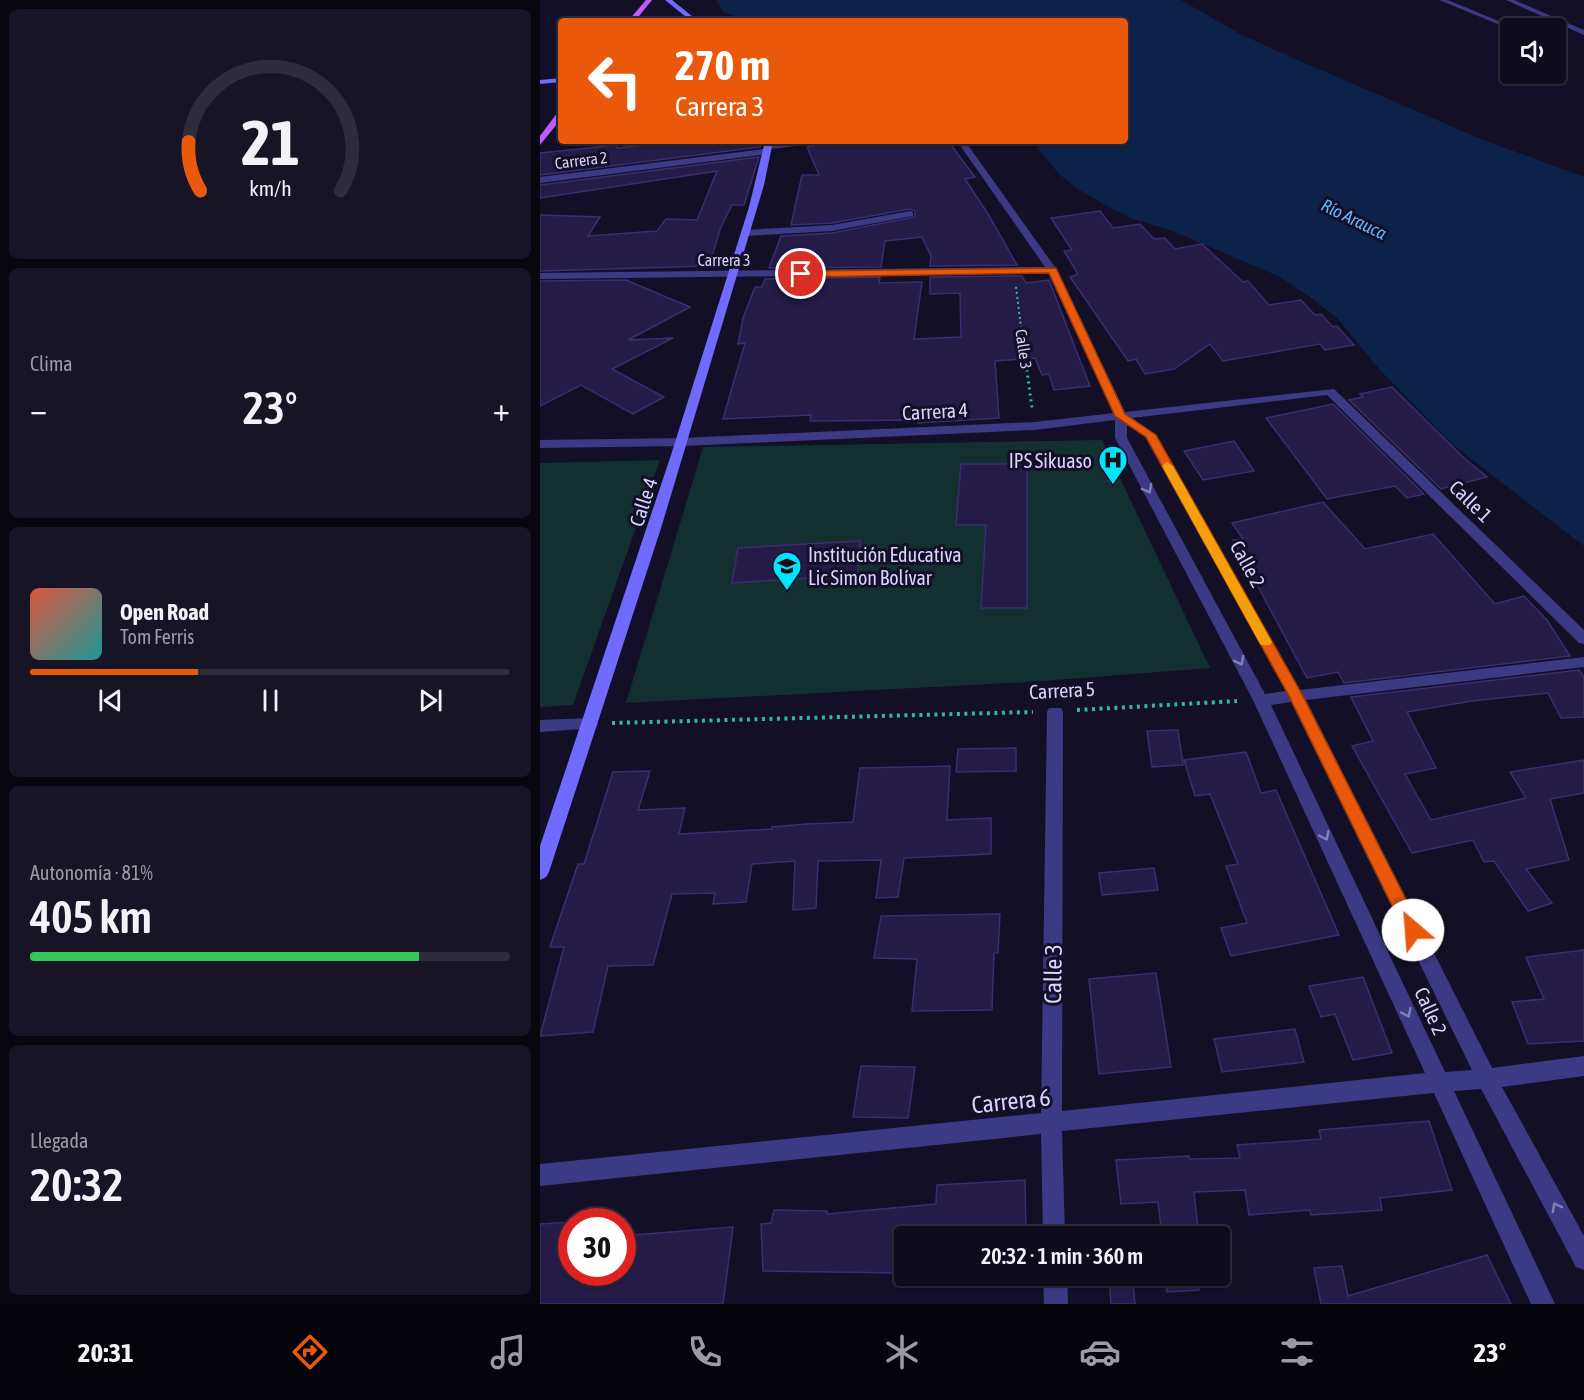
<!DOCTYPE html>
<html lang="es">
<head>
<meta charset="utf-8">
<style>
	body { margin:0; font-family:"Asap Condensed",sans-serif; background:#171425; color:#f1f3f6; height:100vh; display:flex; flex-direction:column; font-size:22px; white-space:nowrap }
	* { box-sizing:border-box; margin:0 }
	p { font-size:20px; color:#9b9ba3 }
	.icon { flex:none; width:33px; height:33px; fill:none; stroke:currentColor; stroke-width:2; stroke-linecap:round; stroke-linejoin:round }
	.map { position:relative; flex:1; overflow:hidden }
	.drawer { display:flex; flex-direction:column; gap:9px; padding:9px; background:#08060f; width:540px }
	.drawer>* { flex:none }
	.hud { position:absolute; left:18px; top:18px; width:570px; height:126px; border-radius:6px; box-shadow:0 2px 4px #0004,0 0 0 2px #2e2b3b; background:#ea580c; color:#fff; overflow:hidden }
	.tools { position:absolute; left:960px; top:18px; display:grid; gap:12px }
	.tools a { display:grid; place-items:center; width:66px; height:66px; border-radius:6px; background:#0e0b1c; box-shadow:0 2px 4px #0004,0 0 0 2px #2e2b3b; font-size:30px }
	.speed { position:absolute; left:18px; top:1208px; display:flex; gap:12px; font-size:30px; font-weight:700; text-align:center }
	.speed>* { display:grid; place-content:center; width:78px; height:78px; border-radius:50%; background:#0e0b1c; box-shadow:0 2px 4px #0004,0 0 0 2px #2e2b3b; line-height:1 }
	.speed .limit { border:9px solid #d22; background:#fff; color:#111 }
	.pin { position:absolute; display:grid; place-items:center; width:51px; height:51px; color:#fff; margin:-26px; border:3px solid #fff; border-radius:50%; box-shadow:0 2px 6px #0007 }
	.me { position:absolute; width:66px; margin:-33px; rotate:333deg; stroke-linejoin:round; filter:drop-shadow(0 0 4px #0008) }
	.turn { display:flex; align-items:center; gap:21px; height:126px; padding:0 18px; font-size:27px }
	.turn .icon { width:78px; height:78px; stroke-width:2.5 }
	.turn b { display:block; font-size:42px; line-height:51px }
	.big { font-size:45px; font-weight:600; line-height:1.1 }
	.drawer .widget { flex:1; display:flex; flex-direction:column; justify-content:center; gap:9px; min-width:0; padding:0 21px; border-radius:9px; background:#171425 }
	.drawer .dial { align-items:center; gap:0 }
	.dial svg { height:156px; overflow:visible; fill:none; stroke:#2e2b3b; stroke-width:7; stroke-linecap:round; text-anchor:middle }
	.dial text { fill:#f1f3f6; stroke:none }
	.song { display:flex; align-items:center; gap:18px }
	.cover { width:72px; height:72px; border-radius:9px; background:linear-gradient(135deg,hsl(10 70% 55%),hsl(180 70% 35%)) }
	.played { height:6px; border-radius:3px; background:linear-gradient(90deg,#ea580c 35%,#2e2b3b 35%) }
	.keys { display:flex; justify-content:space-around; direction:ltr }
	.heat { display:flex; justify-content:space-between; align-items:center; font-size:33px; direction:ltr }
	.charge { height:9px; border-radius:4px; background:linear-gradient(90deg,#34c759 81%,#2e2b3b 0) }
	.trip { position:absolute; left:354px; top:1226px; width:336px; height:60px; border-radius:6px; background:#0e0b1c; box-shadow:0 2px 4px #0004,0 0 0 2px #2e2b3b; font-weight:600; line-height:60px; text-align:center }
	.menu { display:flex; height:96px; justify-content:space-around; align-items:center; background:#06040b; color:#9b9ba3 }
	.menu .icon { width:42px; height:42px }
	.menu .current { color:#ea580c }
	.menu b { font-size:27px; color:#f1f3f6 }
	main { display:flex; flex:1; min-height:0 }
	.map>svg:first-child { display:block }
</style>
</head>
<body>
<main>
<section class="drawer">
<div class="widget dial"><svg viewBox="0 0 100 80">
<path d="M14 69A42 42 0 1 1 86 69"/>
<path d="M14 69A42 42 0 0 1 8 44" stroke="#ea580c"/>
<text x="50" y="56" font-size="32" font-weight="700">21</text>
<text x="50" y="72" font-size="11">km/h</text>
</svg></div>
<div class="widget"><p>Clima</p>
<div class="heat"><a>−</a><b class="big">23°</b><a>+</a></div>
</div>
<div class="widget">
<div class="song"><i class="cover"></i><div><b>Open Road</b><p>Tom Ferris</p></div></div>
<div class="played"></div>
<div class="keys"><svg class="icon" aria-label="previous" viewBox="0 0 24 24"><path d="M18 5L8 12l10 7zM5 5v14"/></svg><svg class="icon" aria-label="pause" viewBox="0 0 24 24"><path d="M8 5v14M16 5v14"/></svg><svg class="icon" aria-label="next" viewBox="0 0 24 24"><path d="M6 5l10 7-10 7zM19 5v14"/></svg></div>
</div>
<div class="widget"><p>Autonomía · 81%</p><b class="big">405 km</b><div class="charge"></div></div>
<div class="widget"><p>Llegada</p><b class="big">20:32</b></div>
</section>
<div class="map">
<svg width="1044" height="1304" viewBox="0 0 1044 1304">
	<rect width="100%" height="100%" fill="#130f26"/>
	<g fill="#12302f">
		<polygon points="562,440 670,668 489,682 86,703 163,447"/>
		<polygon points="120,460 33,705 0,707 0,463"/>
	</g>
	<polygon fill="#0c2248" points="176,0 641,0 702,35 744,54 941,139 1044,177 1044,546 913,445 839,369 798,319 770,297 740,277 633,231 593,219 567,206 536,188 519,174 491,141 585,141 585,21 204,21 183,11"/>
	<g fill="#241b47" stroke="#3b2d73" stroke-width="1.5">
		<polygon points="148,141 217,141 220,147 0,175 0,153 76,145 77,148"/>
		<polygon points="316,141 408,141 435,177 425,179 448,214 477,265 390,266 391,256 382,237 345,241 341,267 229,268 241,236 292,233 375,217 375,211 370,209 292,223 251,225 262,175 279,175 267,147 294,142"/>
		<polygon points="219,157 204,205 192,205 181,227 169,266 0,271 0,215 60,217 48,236 117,231 126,219 157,220 177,171 0,198 0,185"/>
		<polygon points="560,211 573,228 600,224 614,239 625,238 635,249 662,244 703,282 708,281 729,305 761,300 775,315 781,314 793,327 797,326 814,345 785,350 780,344 683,361 670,344 634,369 605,374 596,359 588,361 584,355 530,277 538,274 524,251 532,250 511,218"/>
		<polygon points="482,276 486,283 509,280 550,386 514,390 509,374 502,375 495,358 455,361 459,418 378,423 378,420 270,421 271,415 183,419 205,343 198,344 203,318 215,287 222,287 225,279 340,277 339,283 382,282 374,339 421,337 420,293 390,294 390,277"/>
		<polygon points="86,280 150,307 88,340 133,338 72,369 124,397 93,414 41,385 0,406 0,281"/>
		<polygon points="852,387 924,458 947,477 901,489 809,400 823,397 820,394"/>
		<polygon points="793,404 884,494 867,498 855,486 787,499 726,418"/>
		<polygon points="694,441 714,471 663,480 644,451"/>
		<polygon points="421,464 487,464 487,608 441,608 446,525 416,525"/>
		<polygon points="783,502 825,549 893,534 955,604 984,596 1007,620 1030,656 804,683 798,672 767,678 693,540 703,539 692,523"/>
		<polygon points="320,541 318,575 192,583 198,548"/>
		<polygon points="1039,670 1044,677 1044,717 1021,718 1008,693 932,701 867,712 896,768 865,774 891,820 986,798 970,772 1044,760 1044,793 1010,799 1029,860 986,869 1012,903 988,911 954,861 944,862 933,840 872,853 812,746 833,741 811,697"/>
		<polygon points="638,730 643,765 612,767 607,731"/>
		<polygon points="476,748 476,771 416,772 418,749"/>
		<polygon points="706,752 721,793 736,790 799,935 691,956 681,928 707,923 686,866 698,864 670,794 655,796 644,760"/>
		<polygon points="410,766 407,820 451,818 451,854 364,858 358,897 336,898 341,860 278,861 276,908 253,910 255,861 212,864 206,902 173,904 175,893 132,894 113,965 68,966 53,1032 0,1036 24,947 10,947 38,864 44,864 73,772 110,771 98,810 145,808 139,834 232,829 232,827 267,824 313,822 320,768"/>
		<polygon points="614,868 618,890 562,895 559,873"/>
		<polygon points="460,914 458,953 454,953 452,1010 372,1011 377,959 334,958 341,916"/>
		<polygon points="1044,950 1044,1041 988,1044 972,1002 1004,999 986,957"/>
		<polygon points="616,973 631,1067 559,1074 549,979"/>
		<polygon points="823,977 852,1053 813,1060 795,1014 781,1017 769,986"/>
		<polygon points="755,1029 764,1062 682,1072 674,1039"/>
		<polygon points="321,1066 375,1067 368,1118 313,1117"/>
		<polygon points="889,1121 912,1190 840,1198 842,1210 771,1215 770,1210 709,1215 705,1190 654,1192 659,1236 622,1236 618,1202 581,1204 576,1160 649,1156 650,1159 700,1158 697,1145 781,1139 779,1130"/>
		<polygon points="485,1180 486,1236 364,1236 365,1275 360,1276 360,1273 223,1271 221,1224 231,1223 234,1210 287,1211 287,1214 396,1204 397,1185"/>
		<polygon points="32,1222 32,1272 82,1272 82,1236 193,1227 183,1304 0,1304 0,1224"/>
		<polygon points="947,1255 971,1304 781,1304 774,1268 802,1266 808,1296"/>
		<polygon points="569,1275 592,1275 595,1304 571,1304"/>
		<polygon points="625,1275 657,1275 659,1290 627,1292"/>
	</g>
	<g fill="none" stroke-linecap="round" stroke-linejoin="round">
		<polyline stroke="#2fb8b0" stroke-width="2" stroke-dasharray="2 3" stroke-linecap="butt" points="476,287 482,335"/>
		<polyline stroke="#2fb8b0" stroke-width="3" stroke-dasharray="2 4" stroke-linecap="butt" points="482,334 492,408"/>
		<g stroke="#2fb8b0" stroke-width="4" stroke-dasharray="3 4.5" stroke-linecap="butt">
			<polyline points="537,710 697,701"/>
			<polyline points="72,723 493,712"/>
		</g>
		<g fill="#3d3a85" fill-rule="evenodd">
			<polygon points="899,0 908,0 975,28 970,29"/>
			<polygon points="966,0 974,0 1044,30 1044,35"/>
			<polygon points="259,141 286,141 282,143 230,149 230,153 227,154 0,183 0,177 225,149 225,145 228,144"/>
			<path d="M417,141H425L517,270L585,412L794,389L1044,630V644L1039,643L787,395L592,418L616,435L760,690L1044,657V667L766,700L952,1068L1044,1056V1076L962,1087L1044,1236V1270L1036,1267L941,1089L914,1091L1015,1304H991L894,1093L522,1131L525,1236H503L501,1134L0,1186V1164L501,1113L507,712L509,708H521L523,712L522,1111L885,1073L713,700L575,438V420L495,430L143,446L0,448V440L143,438L495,422L574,413L508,273L0,279V273L505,267ZM587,425L605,437L746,691L725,694L587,438ZM751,702L932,1070L905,1072L731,705Z"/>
			<polygon points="370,211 373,212 373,216 292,231 206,236 201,233 206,230 292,225"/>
			<polygon points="50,718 56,720 58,724 56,728 0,732 0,720"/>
			<polygon points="503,1275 527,1275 528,1304 504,1304"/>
		</g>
		<g fill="#6f6bff" fill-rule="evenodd">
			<polygon points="125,0 132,0 158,21 151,21"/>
			<polygon points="21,78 21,82 0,84 0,80"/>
			<polygon points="225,141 233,141 224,185 122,525 9,872 6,877 0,880 0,846 131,455 209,207"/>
		</g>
		<g fill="#c25bff" fill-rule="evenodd">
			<polygon points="106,0 112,0 95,21 88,21"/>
			<polygon points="18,112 21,112 21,119 0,145 0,136"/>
		</g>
	</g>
	<defs><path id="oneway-chevron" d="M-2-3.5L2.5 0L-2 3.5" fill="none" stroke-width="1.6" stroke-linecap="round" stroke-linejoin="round" transform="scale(1.5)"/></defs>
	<g stroke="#837fbc">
		<use href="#oneway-chevron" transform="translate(608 489) rotate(62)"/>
		<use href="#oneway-chevron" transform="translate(700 661) rotate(62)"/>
		<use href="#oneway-chevron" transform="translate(785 836) rotate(65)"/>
		<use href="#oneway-chevron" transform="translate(867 1013) rotate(65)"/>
		<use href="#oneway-chevron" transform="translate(1016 1207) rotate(-118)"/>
	</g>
	<polygon fill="#ea580c" stroke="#983908" stroke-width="1.5" points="516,268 585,414 616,435 763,696 879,925 881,930 879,936 873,938 867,936 749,696 606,437 575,416 509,273 261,277 256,274 261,271"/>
	<polygon fill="#f59e0b" points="627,462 633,466 732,642 730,645 721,645 719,642 622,466"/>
	<defs>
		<g id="hospital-pin" transform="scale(1.5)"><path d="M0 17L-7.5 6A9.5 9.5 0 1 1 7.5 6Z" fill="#00e5ff" stroke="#130f26"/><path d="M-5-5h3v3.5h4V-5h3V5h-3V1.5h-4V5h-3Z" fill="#111"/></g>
		<g id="school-pin" transform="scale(1.5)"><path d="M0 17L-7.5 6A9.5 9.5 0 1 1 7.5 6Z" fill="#00e5ff" stroke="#130f26"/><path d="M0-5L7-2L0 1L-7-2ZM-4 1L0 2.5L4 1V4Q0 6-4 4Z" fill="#111"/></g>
	</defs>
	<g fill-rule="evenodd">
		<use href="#hospital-pin" x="573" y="460"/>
		<use href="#school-pin" x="247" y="566"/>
	</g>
	<g text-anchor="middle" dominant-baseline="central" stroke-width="6" stroke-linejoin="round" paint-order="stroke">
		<g font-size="16" fill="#d9d4ff" stroke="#130f26">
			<text transform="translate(41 160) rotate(-7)">Carrera 2</text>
			<text x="184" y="260">Carrera 3</text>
			<text transform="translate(484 349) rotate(82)">Calle 3</text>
		</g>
		<g font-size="18" font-style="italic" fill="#62b6ff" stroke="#130f26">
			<text transform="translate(814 219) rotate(26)">Río Arauca</text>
		</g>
		<g font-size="20" fill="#d9d4ff" stroke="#130f26">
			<text transform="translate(395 411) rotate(-3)">Carrera 4</text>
			<text transform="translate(931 501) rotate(44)">Calle 1</text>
			<text transform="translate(103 502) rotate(-72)">Calle 4</text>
			<text transform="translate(708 564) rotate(61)">Calle 2</text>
			<text transform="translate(522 690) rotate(-3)">Carrera 5</text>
			<text transform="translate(891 1011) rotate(65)">Calle 2</text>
		</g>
		<g font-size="20" fill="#d9d4ff" stroke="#130f26" text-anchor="end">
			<text x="552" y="460">IPS Sikuaso</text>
			<text x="268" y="554" text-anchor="start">Institución Educativa<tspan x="268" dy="23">Lic Simon Bolívar</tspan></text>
		</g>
		<g font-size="24" fill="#d9d4ff" stroke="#130f26">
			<text transform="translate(513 974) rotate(-89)">Calle 3</text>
			<text transform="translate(471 1101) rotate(-6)">Carrera 6</text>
		</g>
	</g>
</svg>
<div class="tools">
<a><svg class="icon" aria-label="sound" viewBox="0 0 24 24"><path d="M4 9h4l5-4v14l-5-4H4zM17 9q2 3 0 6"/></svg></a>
</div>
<div class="speed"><div class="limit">30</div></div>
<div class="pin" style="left:261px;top:274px;background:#d93025"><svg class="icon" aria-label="arrive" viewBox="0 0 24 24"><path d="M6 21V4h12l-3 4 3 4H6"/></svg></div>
<svg class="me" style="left:873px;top:930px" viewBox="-20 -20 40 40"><circle r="19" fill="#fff"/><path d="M0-13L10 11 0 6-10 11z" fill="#ea580c"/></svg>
<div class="trip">20:32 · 1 min · 360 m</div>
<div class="hud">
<div class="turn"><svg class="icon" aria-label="left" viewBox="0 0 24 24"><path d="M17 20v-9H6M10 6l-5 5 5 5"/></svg><div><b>270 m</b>Carrera 3</div></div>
</div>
</div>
</main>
<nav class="menu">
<b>20:31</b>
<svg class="icon current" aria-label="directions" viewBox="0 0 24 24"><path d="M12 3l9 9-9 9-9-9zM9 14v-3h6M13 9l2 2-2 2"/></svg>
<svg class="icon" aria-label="music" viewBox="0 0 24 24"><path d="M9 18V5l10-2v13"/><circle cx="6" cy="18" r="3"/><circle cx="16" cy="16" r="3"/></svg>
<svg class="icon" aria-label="phone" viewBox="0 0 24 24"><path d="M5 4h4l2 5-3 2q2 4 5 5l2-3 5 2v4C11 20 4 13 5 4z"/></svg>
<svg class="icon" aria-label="climate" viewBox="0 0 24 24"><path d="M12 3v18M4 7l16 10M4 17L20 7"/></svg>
<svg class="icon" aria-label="car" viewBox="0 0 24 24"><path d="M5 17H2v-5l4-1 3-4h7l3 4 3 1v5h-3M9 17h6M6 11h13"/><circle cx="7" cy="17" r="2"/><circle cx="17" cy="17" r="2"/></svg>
<svg class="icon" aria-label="filters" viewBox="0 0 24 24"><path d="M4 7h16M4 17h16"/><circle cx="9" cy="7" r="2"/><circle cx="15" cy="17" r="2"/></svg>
<b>23°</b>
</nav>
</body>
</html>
